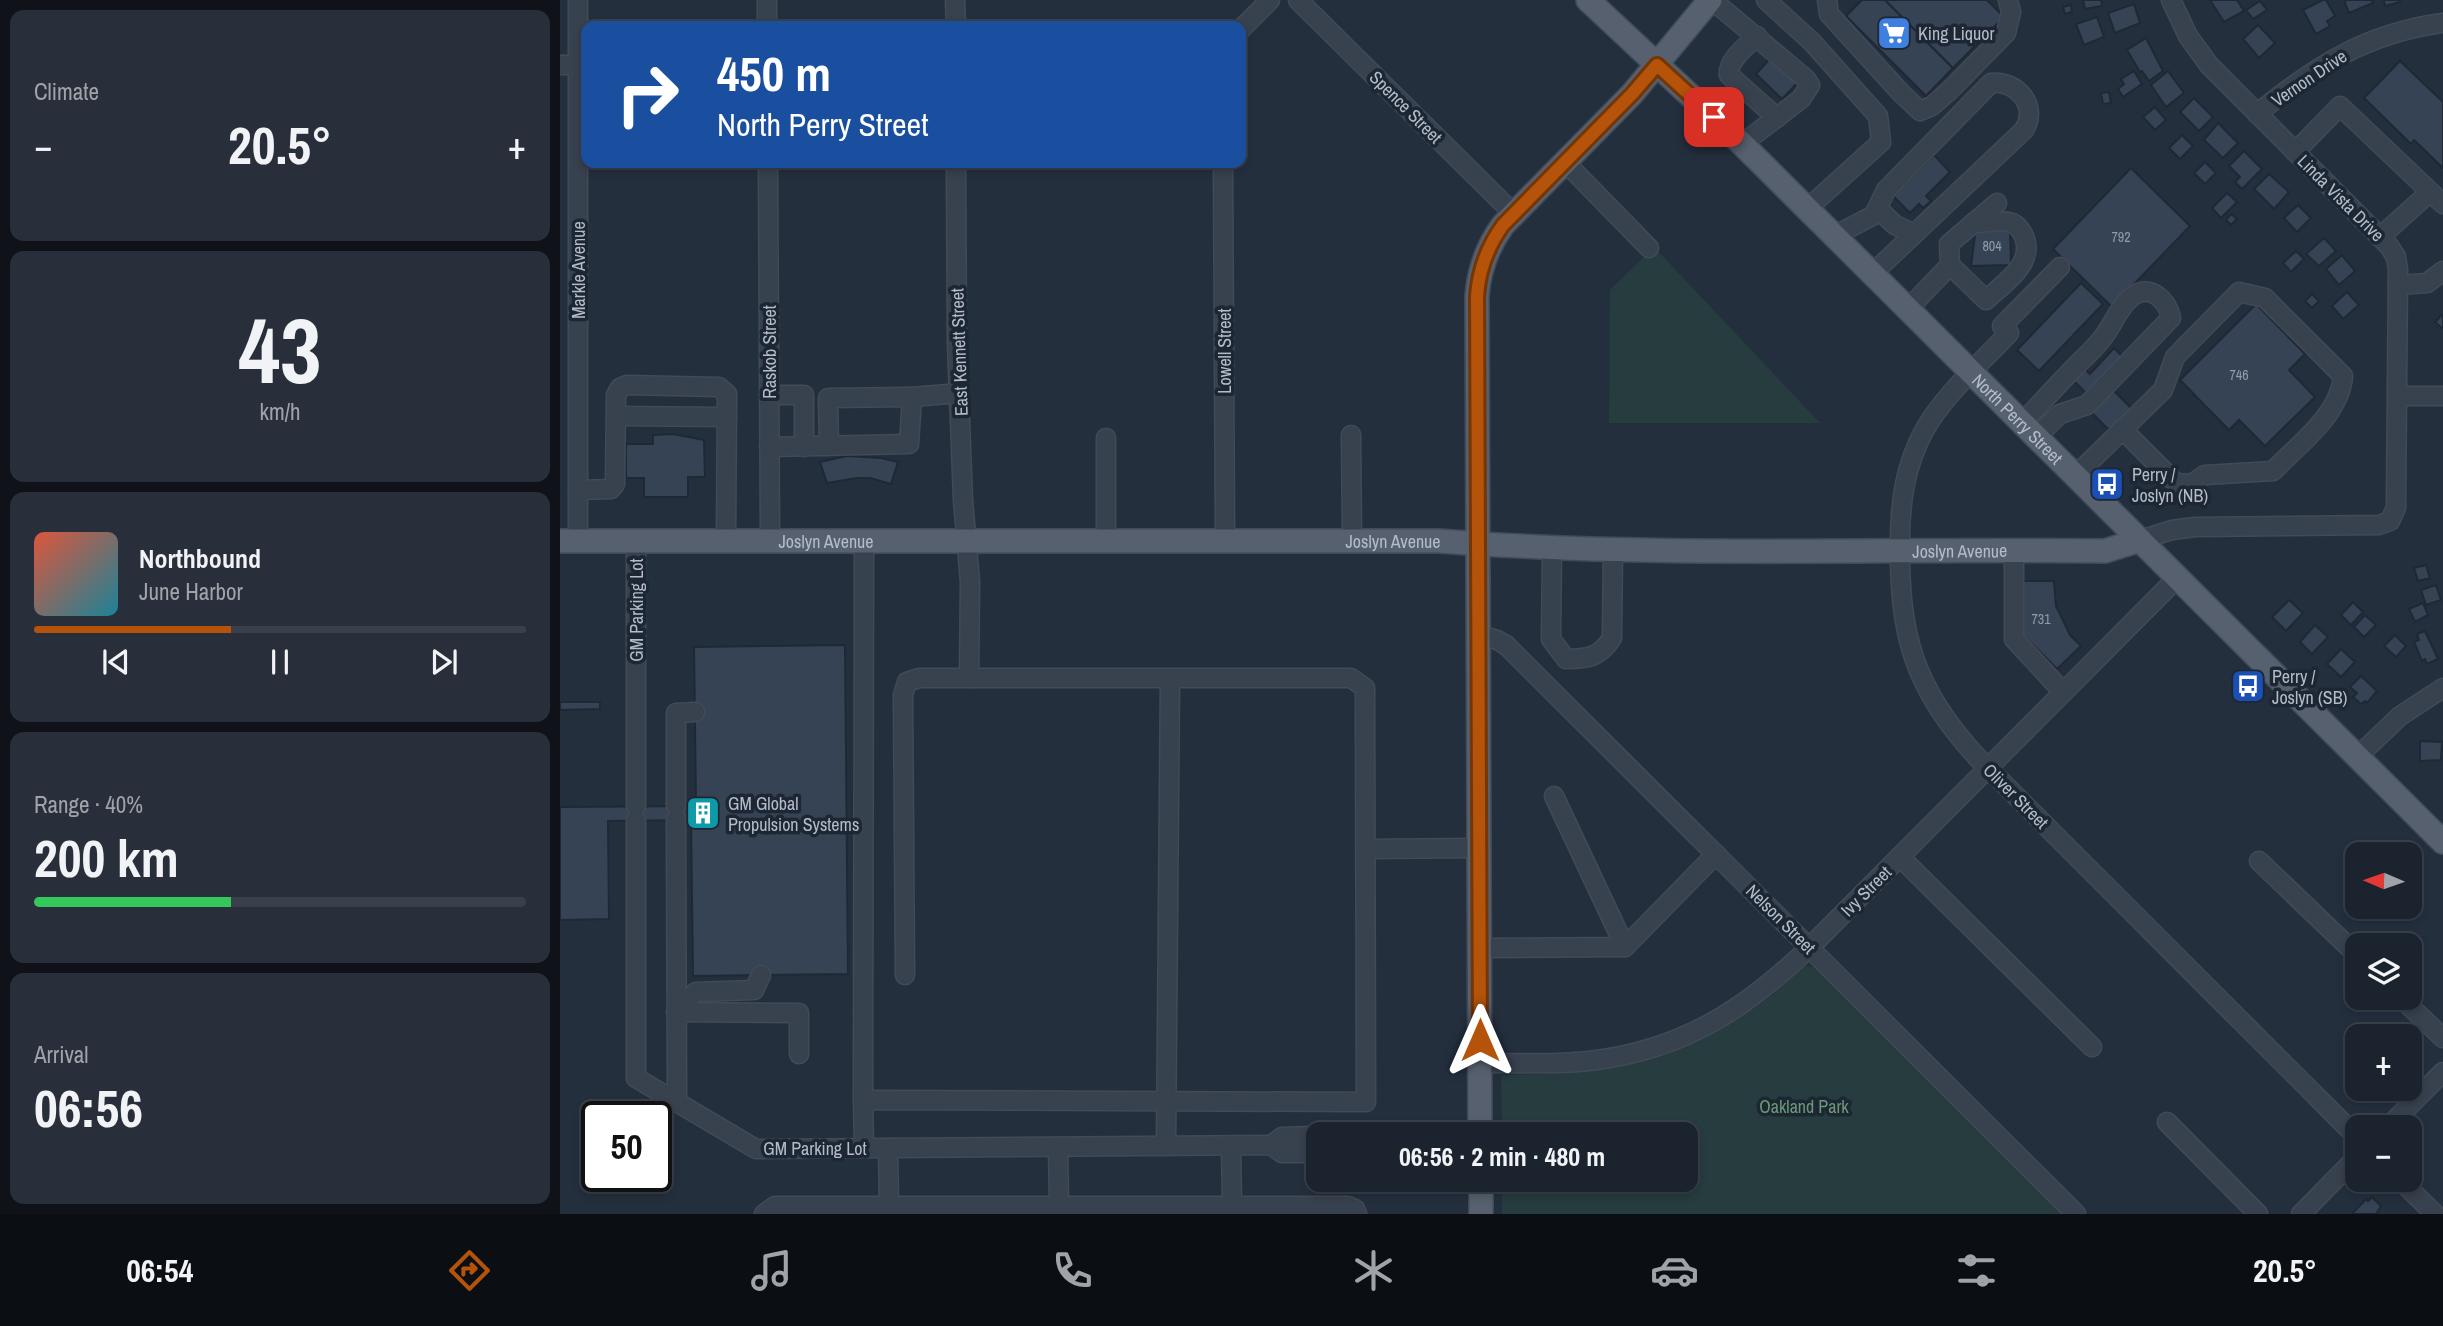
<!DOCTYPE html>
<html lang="en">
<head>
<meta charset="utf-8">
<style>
	body { margin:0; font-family:"Archivo Narrow",sans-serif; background:#282f3a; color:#f1f3f6; height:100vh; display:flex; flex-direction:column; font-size:26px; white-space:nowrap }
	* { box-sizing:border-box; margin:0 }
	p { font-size:23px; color:#a0a4aa }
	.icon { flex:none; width:38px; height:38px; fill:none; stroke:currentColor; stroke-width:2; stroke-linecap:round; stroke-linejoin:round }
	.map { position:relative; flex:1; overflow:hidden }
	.side { display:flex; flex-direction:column; gap:10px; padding:10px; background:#0f1319; width:560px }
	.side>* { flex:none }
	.banner { position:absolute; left:21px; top:21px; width:665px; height:147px; border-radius:14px; box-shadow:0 4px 10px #0003,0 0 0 2px #39404a; background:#1a4fa0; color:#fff; overflow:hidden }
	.needle { width:46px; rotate:272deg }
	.tools { position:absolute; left:1785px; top:842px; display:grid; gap:14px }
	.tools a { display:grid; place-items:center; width:77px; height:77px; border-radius:14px; background:#1b232e; box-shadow:0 4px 10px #0003,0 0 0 2px #39404a; font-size:35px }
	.speed { position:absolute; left:21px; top:1101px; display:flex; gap:14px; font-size:35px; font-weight:700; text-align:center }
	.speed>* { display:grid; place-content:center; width:91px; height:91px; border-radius:50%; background:#1b232e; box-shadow:0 4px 10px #0003,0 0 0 2px #39404a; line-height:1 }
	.speed .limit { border:4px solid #111; border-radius:10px; background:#fff; color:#111 }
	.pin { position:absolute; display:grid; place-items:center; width:60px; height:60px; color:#fff; margin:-30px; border-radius:14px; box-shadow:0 4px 10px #0006 }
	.me { position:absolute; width:77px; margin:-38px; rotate:0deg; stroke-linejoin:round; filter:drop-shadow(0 0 5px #0008) }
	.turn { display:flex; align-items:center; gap:24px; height:147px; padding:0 21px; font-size:32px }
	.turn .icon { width:91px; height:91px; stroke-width:2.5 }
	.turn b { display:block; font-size:49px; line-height:60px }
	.big { font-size:52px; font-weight:700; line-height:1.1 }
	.side .card { flex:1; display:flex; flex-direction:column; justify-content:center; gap:10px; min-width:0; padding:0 24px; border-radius:14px; background:#282f3a }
	.side .dial { align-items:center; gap:0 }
	.dial b { font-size:91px; line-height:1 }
	.song { display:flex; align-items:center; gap:21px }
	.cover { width:84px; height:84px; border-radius:10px; background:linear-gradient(135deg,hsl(10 70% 55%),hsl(190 70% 35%)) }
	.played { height:7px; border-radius:4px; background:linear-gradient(90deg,#b45309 40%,#39404a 40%) }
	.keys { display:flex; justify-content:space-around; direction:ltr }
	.heat { display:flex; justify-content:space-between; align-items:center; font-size:38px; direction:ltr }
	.charge { height:10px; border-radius:5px; background:linear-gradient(90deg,#34c759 40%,#39404a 0) }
	.trip { position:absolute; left:746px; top:1122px; width:392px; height:70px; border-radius:14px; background:#1b232e; box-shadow:0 4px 10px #0003,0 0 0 2px #39404a; font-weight:700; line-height:70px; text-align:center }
	.tabs { display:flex; height:112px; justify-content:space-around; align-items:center; background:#0b0e12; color:#a0a4aa }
	.tabs .icon { width:49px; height:49px }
	.tabs .active { color:#b45309 }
	.tabs b { font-size:32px; color:#f1f3f6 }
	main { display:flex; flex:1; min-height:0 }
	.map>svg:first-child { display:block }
</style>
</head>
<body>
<main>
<section class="side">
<div class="card"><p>Climate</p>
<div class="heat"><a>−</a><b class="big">20.5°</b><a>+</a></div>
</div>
<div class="card dial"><b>43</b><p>km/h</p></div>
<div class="card">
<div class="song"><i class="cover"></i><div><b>Northbound</b><p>June Harbor</p></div></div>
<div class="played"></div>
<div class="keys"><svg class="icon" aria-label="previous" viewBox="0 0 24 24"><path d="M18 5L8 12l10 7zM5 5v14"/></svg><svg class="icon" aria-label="pause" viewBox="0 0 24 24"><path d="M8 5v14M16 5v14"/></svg><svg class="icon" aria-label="next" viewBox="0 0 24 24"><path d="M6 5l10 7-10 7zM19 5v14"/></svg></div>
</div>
<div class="card"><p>Range · 40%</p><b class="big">200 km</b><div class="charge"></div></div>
<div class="card"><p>Arrival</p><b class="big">06:56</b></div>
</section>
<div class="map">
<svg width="1883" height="1214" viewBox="0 0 1883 1214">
	<rect width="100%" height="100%" fill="#242f3e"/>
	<g fill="#263c3f">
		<polygon points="1094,247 1260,423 1049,423 1050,290"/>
		<path d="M1244,966L1257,967L1505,1214H942V1180H1125V1134H942L941,1075C973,1074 1006,1075 1037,1070C1100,1062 1158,1035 1208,998C1221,989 1232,976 1244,966Z"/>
	</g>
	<g fill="#364354" stroke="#1f2835" stroke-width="2">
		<polygon points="1302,0 1325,0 1393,68 1366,96 1286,16"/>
		<polygon points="1325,0 1427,0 1444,17 1393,68"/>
		<polygon points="1523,0 1541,0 1542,6 1525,9"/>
		<polygon points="1650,0 1677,0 1684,11 1664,22"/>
		<polygon points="1763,0 1766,0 1775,16 1767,21 1770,26 1756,34 1743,10"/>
		<polygon points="1784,0 1812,0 1813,3 1789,13"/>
		<polygon points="1824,0 1839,0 1840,2 1825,6"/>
		<polygon points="1700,1 1707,10 1693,19 1686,10"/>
		<polygon points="1574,4 1580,23 1555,33 1548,13"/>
		<polygon points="1511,5 1512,12 1505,14 1503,7"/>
		<polygon points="1537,17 1544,37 1524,45 1516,24"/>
		<polygon points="1698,25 1715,43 1699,58 1683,39"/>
		<polygon points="1586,38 1603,71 1589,81 1582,71 1580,72 1567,50"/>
		<polygon points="1215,53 1241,79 1222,99 1196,74"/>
		<polygon points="1840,61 1883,102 1883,168 1854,140 1851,144 1804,98"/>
		<polygon points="1574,71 1582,84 1563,97 1558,89 1564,84 1561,79"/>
		<polygon points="1608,71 1624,93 1606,107 1591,85"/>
		<polygon points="1549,92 1551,103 1543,104 1541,93"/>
		<polygon points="1634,98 1653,117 1639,131 1620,112"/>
		<polygon points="1595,107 1606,120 1595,130 1583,117"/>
		<polygon points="1658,123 1678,143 1663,158 1644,140"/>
		<polygon points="1622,135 1633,146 1620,159 1609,148"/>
		<polygon points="1684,151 1702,169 1682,189 1675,182 1680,177 1669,166"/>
		<polygon points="1374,155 1390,172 1366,196 1371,201 1363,208 1359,204 1350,213 1333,196"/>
		<polygon points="1645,162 1656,173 1645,184 1634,173"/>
		<polygon points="1571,168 1630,226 1552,307 1493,249"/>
		<polygon points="1709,174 1729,192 1714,209 1694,189"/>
		<polygon points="1667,193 1677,202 1661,218 1652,208"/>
		<polygon points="1738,205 1751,218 1737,232 1724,218"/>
		<polygon points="1671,214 1677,219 1671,225 1666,220"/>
		<polygon points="1450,226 1451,265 1411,266 1416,227"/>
		<polygon points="1764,238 1776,251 1759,266 1746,254"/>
		<polygon points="1736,251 1744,259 1731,272 1723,263"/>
		<polygon points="1782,255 1795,271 1779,285 1766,269"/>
		<polygon points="1521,283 1543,304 1479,371 1457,350"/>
		<polygon points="1787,292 1799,305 1783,319 1772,306"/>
		<polygon points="1752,294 1759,301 1752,308 1745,301"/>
		<polygon points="1696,304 1745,354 1729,370 1755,397 1705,446 1679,420 1669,430 1620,380"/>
		<polygon points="1883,314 1883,329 1875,322"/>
		<polygon points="1554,348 1563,357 1527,394 1510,377 1521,365 1530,374"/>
		<polygon points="1552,389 1572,409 1550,431 1531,412"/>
		<polygon points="113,434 144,440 145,477 128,477 128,497 84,497 84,478 66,478 66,444 93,444 93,435"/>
		<polygon points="287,456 321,458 338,462 331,484 310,478 297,478 267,483 260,462"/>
		<polygon points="1866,565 1870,578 1858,581 1854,568"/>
		<polygon points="1461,581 1494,581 1496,606 1510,635 1521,646 1497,669 1460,632"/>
		<polygon points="1876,585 1881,600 1866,605 1861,590"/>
		<polygon points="1729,600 1743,613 1726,631 1712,617"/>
		<polygon points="1793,602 1803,612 1791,625 1781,615"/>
		<polygon points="1863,603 1868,615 1855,622 1849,609"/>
		<polygon points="1805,615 1816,625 1804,637 1794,627"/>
		<polygon points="1755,625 1768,637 1752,654 1740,642"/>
		<polygon points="1865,631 1878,659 1867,664 1865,659 1862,661 1854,642 1859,640 1857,634"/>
		<polygon points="1835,635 1846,646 1836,657 1824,646"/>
		<polygon points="285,645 288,974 133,976 131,820 48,821 49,919 0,920 0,807 136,806 134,647"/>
		<polygon points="1781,649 1795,662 1781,677 1767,664"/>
		<polygon points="1801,676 1817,691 1807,703 1805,701 1801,704 1793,697 1797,693 1790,687"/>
		<polygon points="0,702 40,702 40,709 0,710"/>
		<polygon points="1860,741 1882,742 1881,760 1860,761"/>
		<polygon points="1812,1197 1821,1206 1816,1214 1792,1214 1806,1199 1808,1201"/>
	</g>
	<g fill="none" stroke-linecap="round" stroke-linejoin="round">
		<g stroke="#414a57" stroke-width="21">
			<g id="minor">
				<polyline points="207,0 207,26"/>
				<polyline points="395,0 396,26"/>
				<polyline points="738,0 954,214"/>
				<polyline points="1152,0 1246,79 1250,85 1241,99 1182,144"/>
				<polyline points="1206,0 1252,42 1318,116 1321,142 1247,209"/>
				<polyline points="1267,0 1269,14 1341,93 1360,111 1372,106 1390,90 1446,33 1451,12 1448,0"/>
				<polyline points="681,29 710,0"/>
				<path d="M1197,36C1187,46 1167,60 1169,75L1217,118"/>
				<polyline points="0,65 26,65"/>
				<path d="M1697,114C1755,66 1807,33 1883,23"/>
				<polyline points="1735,152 1780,106 1883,204"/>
				<polyline points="1005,162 1089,248"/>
				<polyline points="208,163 210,540"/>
				<polyline points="396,163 397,343 403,500 410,582 409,678"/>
				<polyline points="663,163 665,540"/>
				<polyline points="1318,209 1335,225 1354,234"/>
				<path d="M1274,236L1314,215L1326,190L1431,83C1457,80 1479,106 1464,130L1312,274"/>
				<polyline points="1820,237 1870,192"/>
				<polyline points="1390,265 1389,244 1437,203"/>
				<path d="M1500,267L1442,326L1449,333C1421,363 1386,393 1365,429C1345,465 1340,502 1340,542C1339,634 1353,687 1416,756L1797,1137"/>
				<polyline points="1838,285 1867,283 1883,271"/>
				<path d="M1348,309L1390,265L1426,300C1444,283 1477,263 1463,234C1460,230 1457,224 1452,223C1441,219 1424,223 1413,223"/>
				<polyline points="209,395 244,395 244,447"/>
				<polyline points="1837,396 1883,396"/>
				<polyline points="352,397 400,393"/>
				<polyline points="56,416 167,417"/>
				<path d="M1462,423C1481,403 1499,383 1518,364C1527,355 1537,346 1544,336C1554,323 1559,306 1573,296C1590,283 1608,301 1611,318L1527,405L1500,414L1476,437"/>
				<polyline points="791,435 792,540"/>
				<polyline points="209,447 349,444 352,397 268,398 269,446"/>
				<path d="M1515,476L1603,390L1615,357L1679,292L1705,298L1783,376C1780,415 1738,445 1713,471L1645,475L1632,484L1616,483L1562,429"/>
				<polyline points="18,490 51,489 55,484 56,395 60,388 67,385 159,387 167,394 166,541"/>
				<polyline points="546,540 546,438"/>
				<polyline points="1580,540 1612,530 1635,527 1819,525 1830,521 1836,508 1838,269 1836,257 1829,246 1649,65 1628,36 1611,0"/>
				<polyline points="18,541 18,0"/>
				<path d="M992,547L991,639L1006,659C1028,659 1040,657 1052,638L1053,549"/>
				<polyline points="1454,550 1454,639 1503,692"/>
				<polyline points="918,634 937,640 946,645 1516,1214"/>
				<polyline points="1797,757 1840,716 1883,688"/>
				<polyline points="994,796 1065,947"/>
				<polyline points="76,806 76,541"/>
				<polyline points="116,806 116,713 135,712"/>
				<polyline points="76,820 76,1078 196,1149 711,1145 722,1153 749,1153 758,1149"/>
				<polyline points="116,820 117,1102"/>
				<polyline points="806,849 919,848"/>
				<polyline points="1340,857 1532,1047"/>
				<polyline points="1699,861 1797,955"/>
				<polyline points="919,948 1065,947 1156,854"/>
				<polyline points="1841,998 1883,1038"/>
				<polyline points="117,1007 136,992 194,990 201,975"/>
				<polyline points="116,1012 239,1013 239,1054"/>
				<path d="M920,1063C959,1063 999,1065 1037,1060C1126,1048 1186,1008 1250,947L1617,578"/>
				<polyline points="303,1100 304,540"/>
				<polyline points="1607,1122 1698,1214"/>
				<polyline points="1828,1127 1883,1072"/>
				<polyline points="711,1145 722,1137 749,1136 758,1140"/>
				<polyline points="606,1146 610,679"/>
				<polyline points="671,1146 672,1205"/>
				<polyline points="498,1147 499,1205"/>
				<polyline points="304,1148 303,1100 806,1102 805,688 791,678 359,678 347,682 343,695 345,975"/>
				<polyline points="328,1148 329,1206"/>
				<polyline points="1840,1180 1875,1214"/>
				<polyline points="204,1214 215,1206 788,1206 795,1209 797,1214"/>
				<polyline points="1741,1214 1797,1157"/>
			</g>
		</g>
		<g stroke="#414a57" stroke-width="26">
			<g id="major">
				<path id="s1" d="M1028,0L1182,144L1883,842"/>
				<path id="s2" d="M0,541H879C1101,558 1323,548 1545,551L1580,540"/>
				<path d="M920,1134L917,296C919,269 927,247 943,225L1072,94L1150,0"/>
				<polyline points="921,1180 921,1214"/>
			</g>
		</g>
		<use href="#minor" stroke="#38414e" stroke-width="18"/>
		<use href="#major" stroke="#56606e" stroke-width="23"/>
	</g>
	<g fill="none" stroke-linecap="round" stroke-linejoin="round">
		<g stroke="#753606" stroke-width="18">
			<path id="route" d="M920,1040L917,296C919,269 927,247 943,225L1072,94L1097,65L1154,117"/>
		</g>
		<use href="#route" stroke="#b45309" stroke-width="12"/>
	</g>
	<defs>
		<g id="supermarket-square" transform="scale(1.75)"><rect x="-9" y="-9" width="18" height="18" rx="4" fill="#3f7fe0" stroke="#1d2633"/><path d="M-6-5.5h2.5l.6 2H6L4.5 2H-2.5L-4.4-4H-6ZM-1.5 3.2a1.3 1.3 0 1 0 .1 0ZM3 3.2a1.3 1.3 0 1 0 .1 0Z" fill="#fff"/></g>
		<g id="bus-square" transform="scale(1.75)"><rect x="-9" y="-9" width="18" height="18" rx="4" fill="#1a4fb4" stroke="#1d2633"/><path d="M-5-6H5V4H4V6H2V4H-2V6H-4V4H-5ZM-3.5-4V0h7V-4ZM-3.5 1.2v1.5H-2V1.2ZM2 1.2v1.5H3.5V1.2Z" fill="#fff"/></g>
		<g id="building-square" transform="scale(1.75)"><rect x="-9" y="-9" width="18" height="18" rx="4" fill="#0f9aa8" stroke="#1d2633"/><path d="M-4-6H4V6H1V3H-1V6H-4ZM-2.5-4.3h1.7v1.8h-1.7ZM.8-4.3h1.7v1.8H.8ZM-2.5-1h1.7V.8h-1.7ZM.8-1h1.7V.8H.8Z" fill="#fff"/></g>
	</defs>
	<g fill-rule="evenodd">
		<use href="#supermarket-square" x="1334" y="33"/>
		<use href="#bus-square" x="1547" y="484"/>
		<use href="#bus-square" x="1688" y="686"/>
		<use href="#building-square" x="143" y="813"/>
	</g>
	<g text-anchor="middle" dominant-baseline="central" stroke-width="7" stroke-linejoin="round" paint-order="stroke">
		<g font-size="14" fill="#929caa">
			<text x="1561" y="237">792</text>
			<text x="1432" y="246">804</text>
			<text x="1679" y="375">746</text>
			<text x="1481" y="619">731</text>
		</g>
		<g font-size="18" fill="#b4bcc9" stroke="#1d2633" text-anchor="start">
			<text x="1358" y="33">King Liquor</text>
			<text x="1572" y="474">Perry /<tspan x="1572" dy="21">Joslyn (NB)</tspan></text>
			<text x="1712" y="676">Perry /<tspan x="1712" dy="21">Joslyn (SB)</tspan></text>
			<text x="168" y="803">GM Global<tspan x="168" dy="21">Propulsion Systems</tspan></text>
		</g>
		<g font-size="18" fill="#b4bcc9" stroke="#1d2633">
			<text transform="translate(1749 78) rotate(-34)">Vernon Drive</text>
			<text transform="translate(846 107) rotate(45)">Spence Street</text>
			<text transform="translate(1781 198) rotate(45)">Linda Vista Drive</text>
			<text transform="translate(18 270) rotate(-90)">Markle Avenue</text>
			<text transform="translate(664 351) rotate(-90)">Lowell Street</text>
			<text transform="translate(209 352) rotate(-90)">Raskob Street</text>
			<text transform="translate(399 352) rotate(-92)">East Kennett Street</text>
			<text stroke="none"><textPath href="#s1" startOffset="600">North Perry Street</textPath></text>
			<text stroke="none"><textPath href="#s2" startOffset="266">Joslyn Avenue</textPath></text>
			<text stroke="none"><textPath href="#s2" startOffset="833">Joslyn Avenue</textPath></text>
			<text stroke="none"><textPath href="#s2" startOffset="1400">Joslyn Avenue</textPath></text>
			<text transform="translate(76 610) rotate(-90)">GM Parking Lot</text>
			<text transform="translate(1456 796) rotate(45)">Oliver Street</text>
			<text transform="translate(1306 891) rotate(-45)">Ivy Street</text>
			<text transform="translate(1221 919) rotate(45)">Nelson Street</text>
			<text x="255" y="1148">GM Parking Lot</text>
		</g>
		<g font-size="18" fill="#6b9a76" stroke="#1d2633">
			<text x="1244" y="1106">Oakland Park</text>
		</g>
	</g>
</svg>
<div class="tools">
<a><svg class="needle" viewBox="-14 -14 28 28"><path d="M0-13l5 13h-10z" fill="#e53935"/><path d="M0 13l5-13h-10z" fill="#a0a4aa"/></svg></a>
<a><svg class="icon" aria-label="layers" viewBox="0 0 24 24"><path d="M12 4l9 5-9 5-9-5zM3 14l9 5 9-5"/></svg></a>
<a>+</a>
<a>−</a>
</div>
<div class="speed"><div class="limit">50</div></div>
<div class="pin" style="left:1154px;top:117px;background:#d93025"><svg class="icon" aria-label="arrive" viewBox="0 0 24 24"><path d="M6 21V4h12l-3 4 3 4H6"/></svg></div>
<svg class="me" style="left:920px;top:1040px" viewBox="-20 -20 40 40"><path d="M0-17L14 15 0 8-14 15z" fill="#b45309" stroke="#fff" stroke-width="4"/></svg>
<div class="trip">06:56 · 2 min · 480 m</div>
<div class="banner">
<div class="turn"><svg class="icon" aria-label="right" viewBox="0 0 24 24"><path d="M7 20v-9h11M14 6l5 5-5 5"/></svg><div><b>450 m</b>North Perry Street</div></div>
</div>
</div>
</main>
<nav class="tabs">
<b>06:54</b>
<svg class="icon active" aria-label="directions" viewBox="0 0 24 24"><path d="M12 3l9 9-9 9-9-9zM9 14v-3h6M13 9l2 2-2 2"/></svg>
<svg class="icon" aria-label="music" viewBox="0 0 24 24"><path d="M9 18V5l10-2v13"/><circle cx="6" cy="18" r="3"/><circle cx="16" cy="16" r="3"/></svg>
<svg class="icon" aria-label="phone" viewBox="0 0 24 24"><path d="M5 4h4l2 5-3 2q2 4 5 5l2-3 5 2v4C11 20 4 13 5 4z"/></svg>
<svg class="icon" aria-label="climate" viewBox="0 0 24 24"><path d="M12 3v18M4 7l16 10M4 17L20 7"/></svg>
<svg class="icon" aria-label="car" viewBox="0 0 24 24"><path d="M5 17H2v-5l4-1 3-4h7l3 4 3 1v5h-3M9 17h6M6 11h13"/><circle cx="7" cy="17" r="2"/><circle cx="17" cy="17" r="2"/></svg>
<svg class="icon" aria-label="filters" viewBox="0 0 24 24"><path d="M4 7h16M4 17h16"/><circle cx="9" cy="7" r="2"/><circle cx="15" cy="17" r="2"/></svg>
<b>20.5°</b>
</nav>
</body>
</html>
